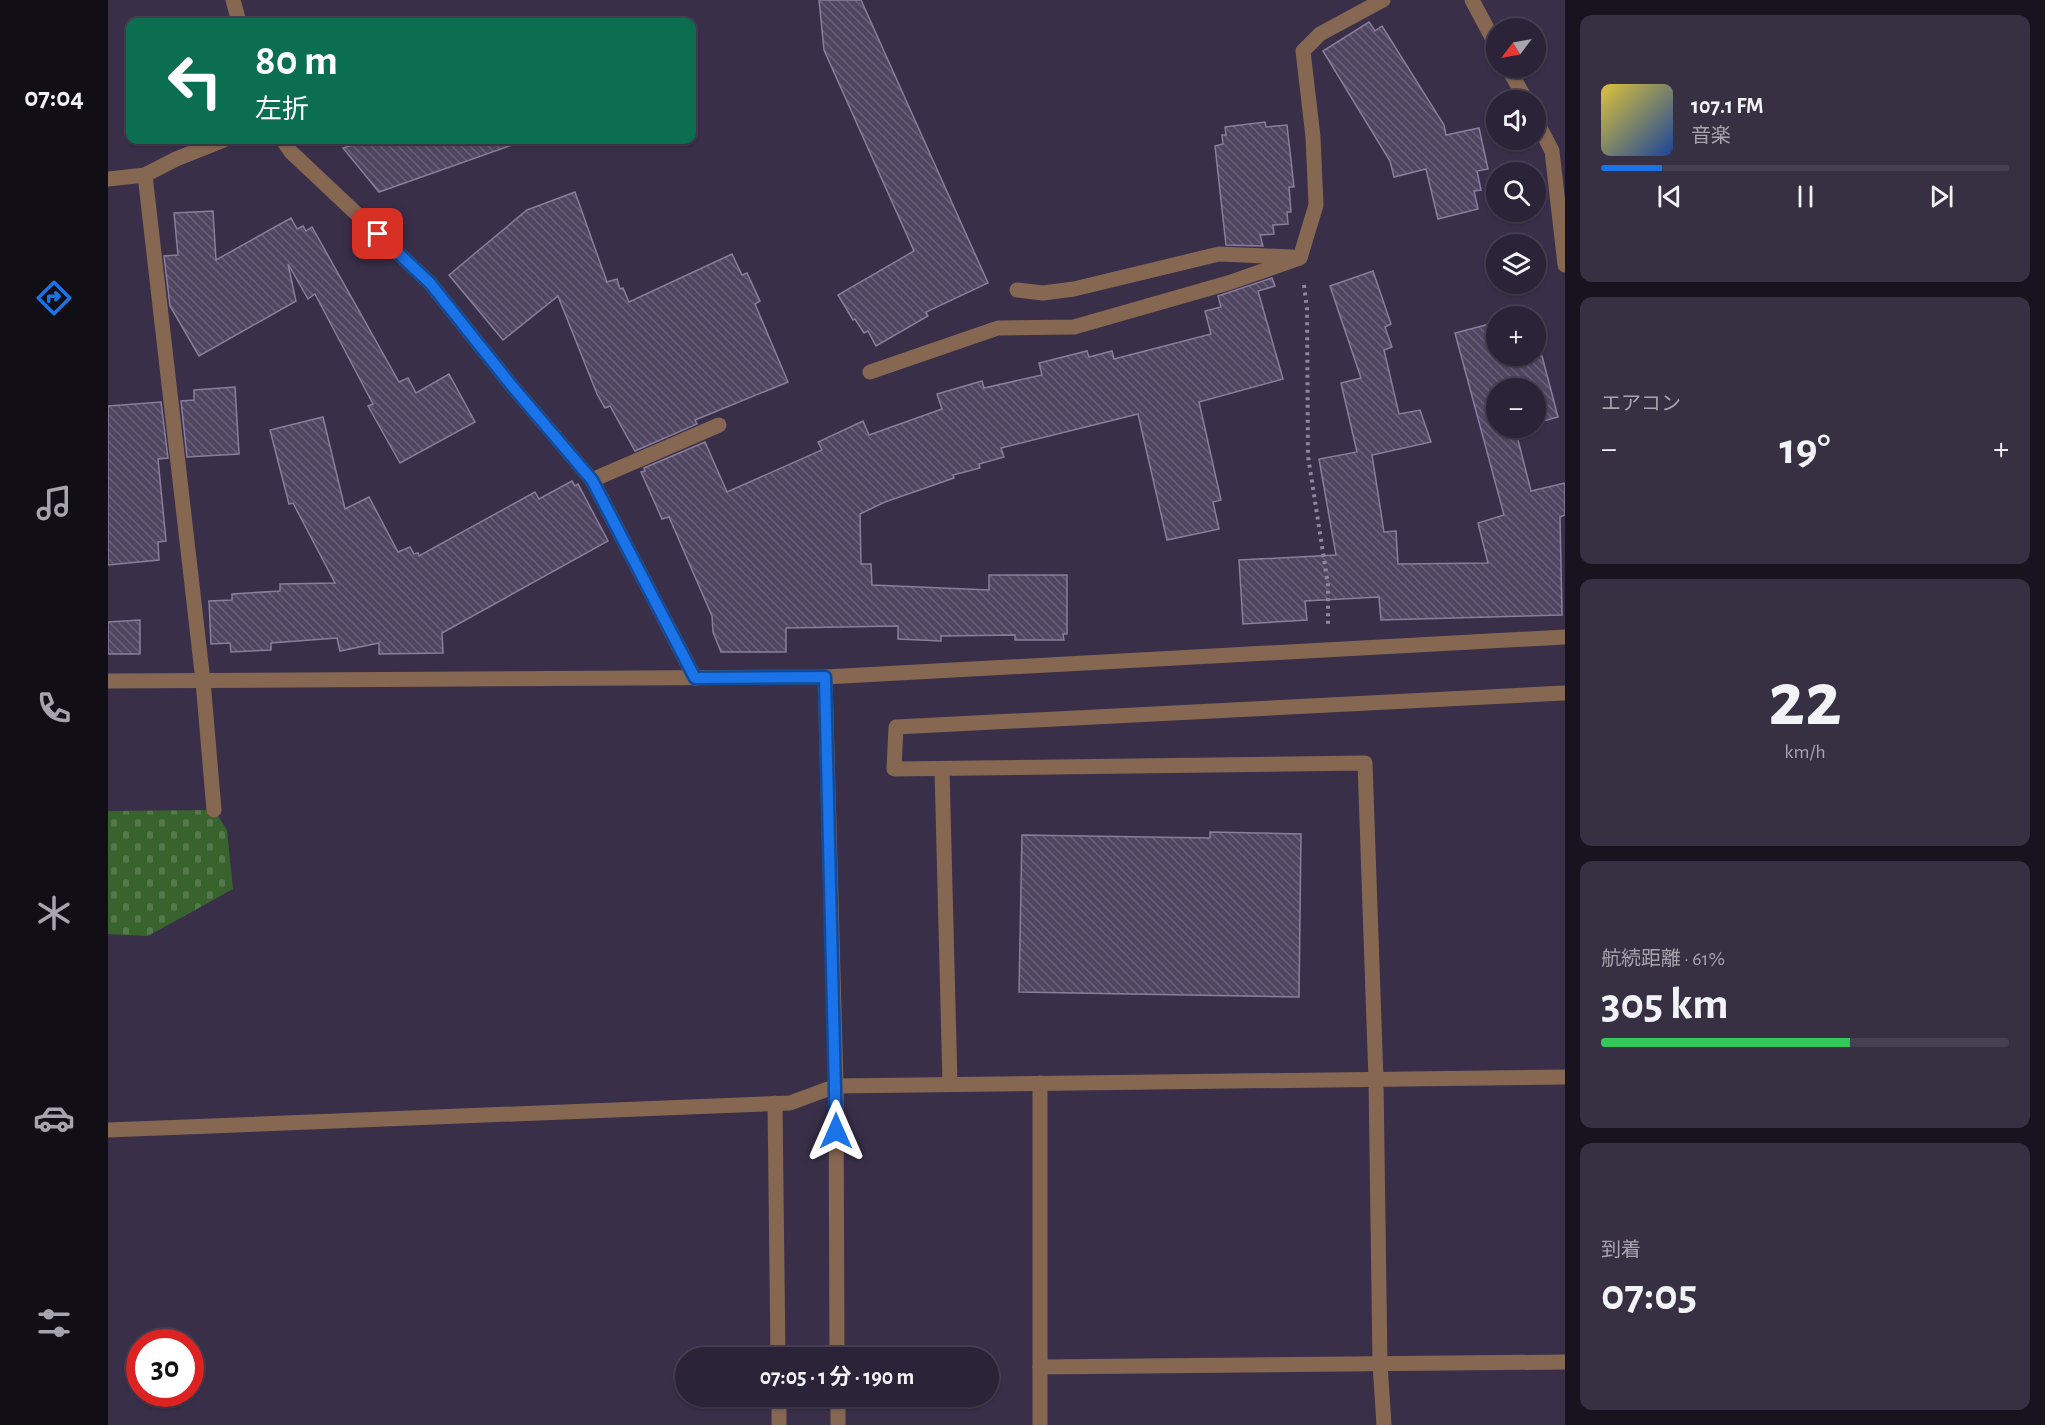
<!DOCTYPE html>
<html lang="ja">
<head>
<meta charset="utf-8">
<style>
	body { margin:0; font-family:"Alegreya Sans","Noto Sans JP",sans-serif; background:#372f42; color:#f1f3f6; height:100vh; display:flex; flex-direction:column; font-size:22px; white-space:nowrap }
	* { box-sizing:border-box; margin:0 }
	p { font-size:20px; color:#a6a4ad }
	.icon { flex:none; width:33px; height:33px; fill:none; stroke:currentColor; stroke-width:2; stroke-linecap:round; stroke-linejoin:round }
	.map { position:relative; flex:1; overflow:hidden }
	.panel { display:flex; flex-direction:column; gap:15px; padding:15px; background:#18131e; width:480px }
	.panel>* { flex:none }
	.guide { position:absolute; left:18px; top:18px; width:570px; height:126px; border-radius:12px; box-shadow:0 2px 4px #0004,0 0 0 2px #474052; background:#0b6e4f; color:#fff; overflow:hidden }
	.needle { width:39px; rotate:238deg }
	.controls { position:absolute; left:1378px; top:18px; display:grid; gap:12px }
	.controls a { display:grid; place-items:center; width:60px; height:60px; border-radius:50%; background:#2b2337; box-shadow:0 2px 4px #0004,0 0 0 2px #474052; font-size:30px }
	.speed { position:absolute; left:18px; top:1329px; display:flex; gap:12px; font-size:30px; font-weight:700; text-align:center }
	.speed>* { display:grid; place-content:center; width:78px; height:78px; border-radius:50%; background:#2b2337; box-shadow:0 2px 4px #0004,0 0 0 2px #474052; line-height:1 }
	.speed .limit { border:9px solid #d22; background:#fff; color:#111 }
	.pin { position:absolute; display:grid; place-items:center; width:51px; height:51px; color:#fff; margin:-26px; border-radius:12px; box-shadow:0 3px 9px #0006 }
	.me { position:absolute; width:66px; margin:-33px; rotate:0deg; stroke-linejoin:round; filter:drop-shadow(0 0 4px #0008) }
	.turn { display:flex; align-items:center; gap:21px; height:126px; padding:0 30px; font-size:27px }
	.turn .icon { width:78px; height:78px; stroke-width:2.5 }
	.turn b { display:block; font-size:42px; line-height:51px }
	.big { font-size:45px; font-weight:700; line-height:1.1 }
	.panel .tile { flex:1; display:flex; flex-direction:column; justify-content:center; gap:9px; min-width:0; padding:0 21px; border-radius:12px; background:#372f42 }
	.panel .dial { align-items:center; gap:0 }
	.dial b { font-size:78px; line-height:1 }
	.song { display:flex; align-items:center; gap:18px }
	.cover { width:72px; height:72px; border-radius:9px; background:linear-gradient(135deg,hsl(50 70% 55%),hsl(220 70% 35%)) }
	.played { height:6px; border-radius:3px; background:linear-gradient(90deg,#1a73e8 15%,#474052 15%) }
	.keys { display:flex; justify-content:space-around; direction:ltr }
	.heat { display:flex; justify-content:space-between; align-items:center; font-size:33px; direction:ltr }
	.charge { height:9px; border-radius:4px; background:linear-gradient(90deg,#34c759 61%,#474052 0) }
	.trip { position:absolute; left:567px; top:1347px; width:324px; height:60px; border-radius:30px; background:#2b2337; box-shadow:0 2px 4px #0004,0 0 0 2px #474052; font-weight:700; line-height:60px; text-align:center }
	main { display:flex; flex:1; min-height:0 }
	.dock { display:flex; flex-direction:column; width:108px; justify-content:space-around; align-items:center; background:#110e16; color:#a6a4ad }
	.dock .icon { width:42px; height:42px }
	.dock .selected { color:#1a73e8 }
	.dock b { font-size:27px; color:#f1f3f6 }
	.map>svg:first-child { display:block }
</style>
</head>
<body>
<main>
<nav class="dock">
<b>07:04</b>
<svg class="icon selected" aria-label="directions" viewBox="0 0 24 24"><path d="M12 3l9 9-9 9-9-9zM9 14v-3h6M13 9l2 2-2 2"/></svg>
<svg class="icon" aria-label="music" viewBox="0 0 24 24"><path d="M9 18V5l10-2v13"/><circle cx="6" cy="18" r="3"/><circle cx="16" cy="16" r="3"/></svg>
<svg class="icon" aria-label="phone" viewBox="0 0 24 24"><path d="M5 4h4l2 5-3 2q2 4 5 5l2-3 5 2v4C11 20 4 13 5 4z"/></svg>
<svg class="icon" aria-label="climate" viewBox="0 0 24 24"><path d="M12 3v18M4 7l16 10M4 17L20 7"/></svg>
<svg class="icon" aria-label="car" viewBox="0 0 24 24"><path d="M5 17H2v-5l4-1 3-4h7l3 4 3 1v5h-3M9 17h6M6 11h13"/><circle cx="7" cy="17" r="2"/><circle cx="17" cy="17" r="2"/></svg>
<svg class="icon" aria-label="filters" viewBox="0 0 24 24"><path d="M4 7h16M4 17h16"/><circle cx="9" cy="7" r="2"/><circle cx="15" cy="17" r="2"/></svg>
</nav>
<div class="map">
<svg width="1457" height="1425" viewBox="0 0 1457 1425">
	<defs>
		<pattern id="cemetery-stones" width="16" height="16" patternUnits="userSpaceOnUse" patternTransform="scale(1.5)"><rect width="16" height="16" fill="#38632d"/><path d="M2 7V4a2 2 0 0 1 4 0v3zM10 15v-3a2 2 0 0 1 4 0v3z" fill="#55794c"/></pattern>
		<pattern id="building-back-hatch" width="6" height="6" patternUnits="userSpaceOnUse" patternTransform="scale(1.5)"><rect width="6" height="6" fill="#514661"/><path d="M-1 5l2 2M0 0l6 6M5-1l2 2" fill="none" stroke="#6a6078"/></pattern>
	</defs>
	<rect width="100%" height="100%" fill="#392f49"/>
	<polygon fill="url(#cemetery-stones)" points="106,810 119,830 125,889 40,936 0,934 0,811"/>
	<g fill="url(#building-back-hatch)" stroke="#897e9c" stroke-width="1.5">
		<polygon points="711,0 753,0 880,283 818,312 820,316 768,346 760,331 756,333 747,319 745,320 730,295 806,251 716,50"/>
		<polygon points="1261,22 1267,31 1274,26 1336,125 1338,135 1371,128 1380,169 1369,171 1373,190 1366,191 1370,209 1330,219 1318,169 1286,177 1282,161 1215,51"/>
		<polygon points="1157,122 1158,127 1179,125 1186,187 1181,187 1183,212 1179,212 1180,224 1165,225 1166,234 1152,235 1155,246 1118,245 1107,146 1115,144 1114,135 1118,135 1117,127"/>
		<polygon points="262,140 403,140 404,145 271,192 235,148"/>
		<polygon points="467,192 499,282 509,279 512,289 515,288 521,302 624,254 634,275 639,273 652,301 647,304 680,382 587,420 589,424 527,451 502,406 497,408 489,394 450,296 395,340 341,275 419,210"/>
		<polygon points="105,211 108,260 183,218 189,229 195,226 198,231 204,227 291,382 300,378 308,393 341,374 367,422 292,463 260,406 265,404 207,294 200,299 180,264 188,301 91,356 62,306 56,256 70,255 66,213"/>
		<polygon points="1265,271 1283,324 1277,327 1284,347 1276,350 1291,414 1312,410 1323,442 1264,455 1276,532 1288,531 1290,564 1380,563 1370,523 1396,515 1347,333 1389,322 1389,356 1434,356 1450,417 1428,423 1428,388 1389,388 1389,428 1407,428 1423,491 1457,483 1457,515 1452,517 1454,615 1273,620 1271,597 1197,601 1199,620 1135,624 1131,560 1228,555 1211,459 1249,452 1233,383 1253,378 1222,286"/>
		<polygon points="1164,278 1167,286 1150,291 1175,379 1091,402 1113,500 1105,502 1111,529 1059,540 1030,414 893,448 896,457 871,464 872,468 845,475 846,478 777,502 752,514 753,564 763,564 764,585 881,590 881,575 959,575 959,634 955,634 956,640 907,640 907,635 833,636 833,641 790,639 790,626 678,628 678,652 613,652 605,632 604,616 561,517 554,519 533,472 537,471 536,468 597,442 619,492 714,450 710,442 755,421 761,435 834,409 829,394 874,381 876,388 934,375 931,363 979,351 981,357 1004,351 1006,359 1103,334 1097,311 1113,307 1110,296"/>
		<polygon points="127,387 131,454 79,457 73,401 86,400 86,390"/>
		<polygon points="53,402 60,458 50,459 58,541 50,542 51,560 0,565 0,406"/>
		<polygon points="215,417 237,509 261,497 290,552 302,547 306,554 310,553 311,556 427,492 431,499 464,481 467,486 470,484 500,541 334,633 335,653 271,654 271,643 232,651 229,638 163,643 163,650 123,652 122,643 103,644 101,601 124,600 124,594 172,591 172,584 227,583 185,503 181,504 162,430"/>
		<polygon points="32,620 32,654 0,654 0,622"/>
		<polygon points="1102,832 1193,834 1191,997 911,992 914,835 1102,838"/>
	</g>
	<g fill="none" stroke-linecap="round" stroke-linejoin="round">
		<polyline stroke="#8f879c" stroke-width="4" stroke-dasharray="3 4.5" stroke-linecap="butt" points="1196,285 1199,309 1200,456 1220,585 1220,624"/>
		<g stroke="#866752" stroke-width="15">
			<polyline points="125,0 131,22"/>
			<polyline points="1364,0 1389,47"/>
			<polyline points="1400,68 1418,100"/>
			<polyline points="1428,120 1444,151 1457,265"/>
			<polyline points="175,140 183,152 322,283 404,386 484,480 587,678"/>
			<polyline points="37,175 95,681 106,810"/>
			<polyline points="0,179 37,175 68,159 116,140"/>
			<polyline points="909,290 935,293 966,289 1111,254 1184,257"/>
			<polyline points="762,372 890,328 966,327 1120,283 1192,258 1208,205 1205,137 1195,51 1212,34 1275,0"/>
			<polyline points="484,480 611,425"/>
			<polyline points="717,677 728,1086 729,1358"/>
			<polyline points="0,681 717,677 1457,637"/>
			<polyline points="834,769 842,1084"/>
			<polyline points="932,1083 932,1425"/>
			<polyline points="667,1103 670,1358"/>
			<polyline points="0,1130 682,1103 728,1086 1457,1077"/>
			<polyline points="932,1367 1457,1362"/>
			<polyline points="671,1396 671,1425"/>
			<polyline points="730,1396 730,1425"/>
			<polyline points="1276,1425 1272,1364 1268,1080 1257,763 786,769 788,727 1457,693"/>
		</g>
	</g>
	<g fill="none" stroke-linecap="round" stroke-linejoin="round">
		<g stroke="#114b97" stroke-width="15">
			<polyline id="route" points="270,234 322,283 404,386 484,480 587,678 717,677 728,1131"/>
		</g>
		<use href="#route" stroke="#1a73e8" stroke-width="10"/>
	</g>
</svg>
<div class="controls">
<a><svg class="needle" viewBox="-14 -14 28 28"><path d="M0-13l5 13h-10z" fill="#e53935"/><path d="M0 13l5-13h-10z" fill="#a6a4ad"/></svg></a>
<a><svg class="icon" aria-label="sound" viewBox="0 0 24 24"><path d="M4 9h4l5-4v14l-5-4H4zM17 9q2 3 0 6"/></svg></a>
<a><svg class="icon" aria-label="search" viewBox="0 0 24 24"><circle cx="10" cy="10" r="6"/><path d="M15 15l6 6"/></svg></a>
<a><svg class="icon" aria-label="layers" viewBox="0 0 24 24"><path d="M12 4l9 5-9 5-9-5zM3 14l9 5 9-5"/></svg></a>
<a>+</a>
<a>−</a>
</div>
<div class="speed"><div class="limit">30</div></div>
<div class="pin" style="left:270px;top:234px;background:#d93025"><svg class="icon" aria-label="arrive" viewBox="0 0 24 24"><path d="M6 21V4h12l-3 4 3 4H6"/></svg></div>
<svg class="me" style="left:728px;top:1131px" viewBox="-20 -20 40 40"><path d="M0-17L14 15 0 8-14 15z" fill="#1a73e8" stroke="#fff" stroke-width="4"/></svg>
<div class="trip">07:05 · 1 分 · 190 m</div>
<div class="guide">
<div class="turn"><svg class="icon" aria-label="left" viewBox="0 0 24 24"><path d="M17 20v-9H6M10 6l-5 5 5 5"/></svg><div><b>80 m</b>左折</div></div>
</div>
</div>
<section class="panel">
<div class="tile">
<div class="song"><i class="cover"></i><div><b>107.1 FM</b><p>音楽</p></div></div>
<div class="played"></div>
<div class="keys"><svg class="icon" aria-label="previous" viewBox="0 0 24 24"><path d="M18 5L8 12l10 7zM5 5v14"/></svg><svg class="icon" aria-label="pause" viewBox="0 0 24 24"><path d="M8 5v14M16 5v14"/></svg><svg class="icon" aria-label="next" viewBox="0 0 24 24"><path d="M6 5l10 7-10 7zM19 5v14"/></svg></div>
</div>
<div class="tile"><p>エアコン</p>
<div class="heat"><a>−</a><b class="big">19°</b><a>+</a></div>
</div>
<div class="tile dial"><b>22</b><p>km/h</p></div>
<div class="tile"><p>航続距離 · 61%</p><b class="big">305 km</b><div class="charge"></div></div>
<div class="tile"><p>到着</p><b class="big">07:05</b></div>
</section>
</main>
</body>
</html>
